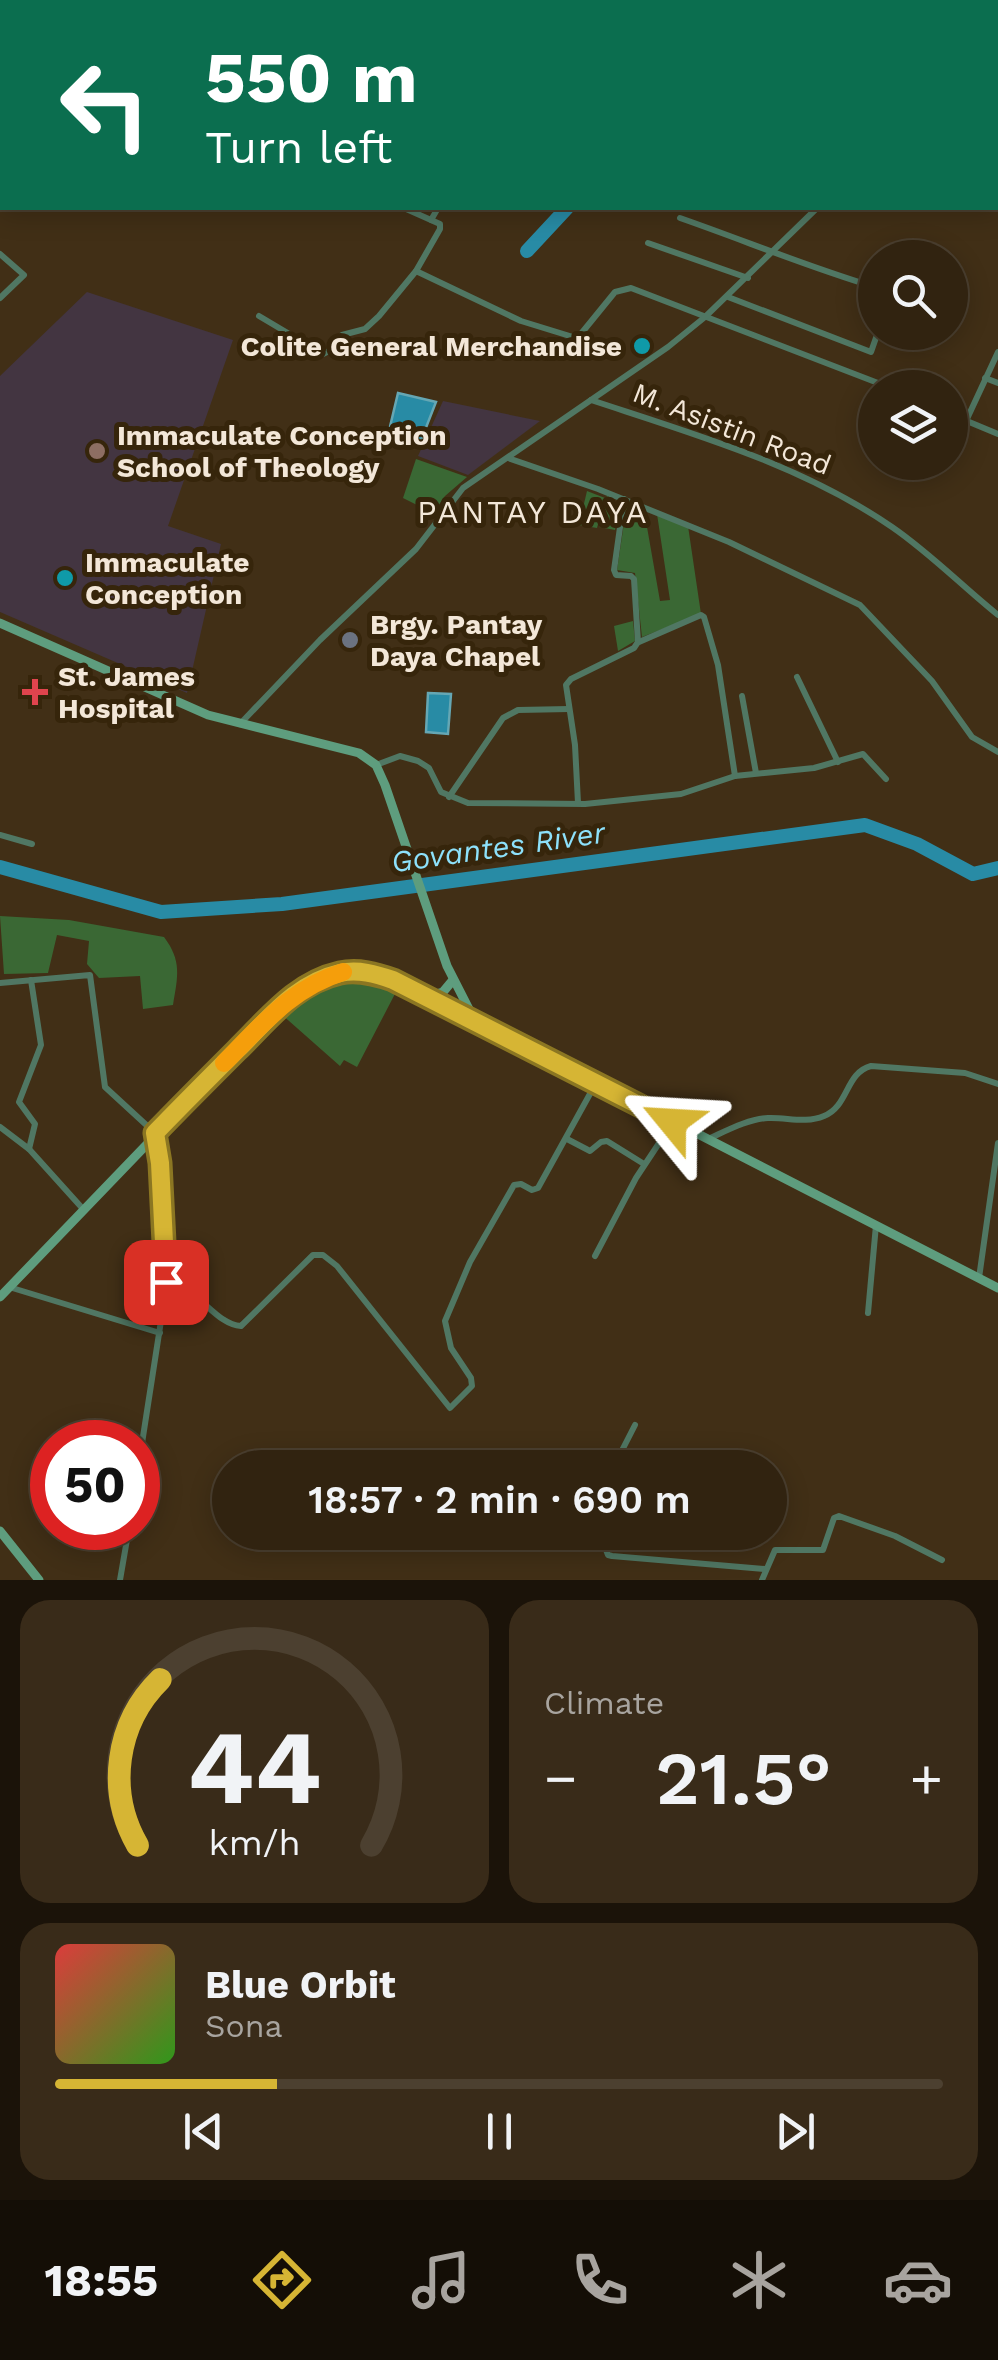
<!DOCTYPE html>
<html lang="en">
<head>
<meta charset="utf-8">
<style>
	body { margin:0; font-family:"Work Sans",sans-serif; background:#392b19; color:#f1f3f6; height:100vh; display:flex; flex-direction:column; font-size:38px; white-space:nowrap }
	* { box-sizing:border-box; margin:0 }
	p { font-size:32px; color:#a8a49f }
	.icon { flex:none; width:55px; height:55px; fill:none; stroke:currentColor; stroke-width:2; stroke-linecap:round; stroke-linejoin:round }
	.map { position:relative; height:1580px; overflow:hidden }
	.drawer { display:flex; flex-direction:column; gap:20px; padding:20px; background:#1b1309; flex:1 }
	.drawer>* { flex:none }
	.banner { position:absolute; left:0px; top:0px; width:1000px; height:210px; box-shadow:0 5px 25px #0003,0 0 0 2px #4c4030; background:#0b6e4f; color:#fff; overflow:hidden }
	.tools { position:absolute; left:858px; top:240px; display:grid; gap:20px }
	.tools a { display:grid; place-items:center; width:110px; height:110px; border-radius:50%; background:#312310; box-shadow:0 5px 25px #0003,0 0 0 2px #4c4030; font-size:50px }
	.speed { position:absolute; left:30px; top:1420px; display:flex; gap:20px; font-size:50px; font-weight:700; text-align:center }
	.speed>* { display:grid; place-content:center; width:130px; height:130px; border-radius:50%; background:#312310; box-shadow:0 5px 25px #0003,0 0 0 2px #4c4030; line-height:1 }
	.speed .limit { border:15px solid #d22; background:#fff; color:#111 }
	.pin { position:absolute; display:grid; place-items:center; width:85px; height:85px; color:#fff; margin:-42px; border-radius:20px; box-shadow:0 5px 15px #0006 }
	.me { position:absolute; width:110px; margin:-55px; rotate:297deg; stroke-linejoin:round; filter:drop-shadow(0 0 8px #0008) }
	.turn { display:flex; align-items:center; gap:35px; height:210px; padding:0 40px; font-size:45px }
	.turn .icon { width:130px; height:130px; stroke-width:2.5 }
	.turn b { display:block; font-size:70px; line-height:85px }
	.big { font-size:75px; font-weight:600; line-height:1.1 }
	.drawer .card { flex:1; display:flex; flex-direction:column; justify-content:center; gap:15px; min-width:0; padding:0 35px; border-radius:30px; background:#392b19 }
	.drawer .dial { align-items:center; gap:0 }
	.dial svg { height:260px; overflow:visible; fill:none; stroke:#4c4030; stroke-width:7; stroke-linecap:round; text-anchor:middle }
	.dial text { fill:#f1f3f6; stroke:none }
	.song { display:flex; align-items:center; gap:30px }
	.cover { width:120px; height:120px; border-radius:15px; background:linear-gradient(135deg,hsl(0 70% 55%),hsl(110 70% 35%)) }
	.played { height:10px; border-radius:5px; background:linear-gradient(90deg,#d6b534 25%,#4c4030 25%) }
	.keys { display:flex; justify-content:space-around; direction:ltr }
	.heat { display:flex; justify-content:space-between; align-items:center; font-size:55px; direction:ltr }
	.drawer .tiles { flex:1; display:grid; gap:20px; grid-template-columns:1fr 1fr }
	.card:last-child { grid-column:span 2 }
	.trip { position:absolute; left:212px; top:1450px; width:575px; height:100px; border-radius:50px; background:#312310; box-shadow:0 5px 25px #0003,0 0 0 2px #4c4030; font-weight:600; line-height:100px; text-align:center }
	.tabs { display:flex; height:160px; justify-content:space-around; align-items:center; background:#140e06; color:#a8a49f }
	.tabs .icon { width:70px; height:70px }
	.tabs .current { color:#d6b534 }
	.tabs b { font-size:45px; color:#f1f3f6 }
	.map>svg:first-child { display:block }
</style>
</head>
<body>
<div class="map">
<svg width="998" height="1580" viewBox="0 0 998 1580">
	<rect width="100%" height="100%" fill="#412f16"/>
	<g fill="#433541">
		<polygon points="87,292 233,340 168,526 221,544 187,693 0,612 0,376"/>
		<polygon points="443,401 540,421 468,475 418,456"/>
	</g>
	<g fill="#3a6834">
		<polygon points="416,459 467,477 445,496 433,513 403,498"/>
		<polygon points="587,491 605,498 597,528 579,525"/>
		<polygon points="607,496 619,506 615,530 599,527"/>
		<polygon points="627,503 644,510 660,601 670,600 657,514 688,526 701,614 642,637 635,573 617,570"/>
		<polygon points="633,621 635,641 618,651 614,626"/>
		<path d="M0,916L69,920L164,937C182,961 178,976 173,1005L143,1009L140,976L99,978L87,964L89,941L57,935L48,973L4,974Z"/>
		<polygon points="337,979 367,980 397,990 357,1067 344,1060 340,1066 280,1013 303,993"/>
	</g>
	<g fill="#288ba5" stroke="#65a7b4" stroke-width="2.5">
		<polygon points="398,393 436,402 420,443 388,435"/>
		<polygon points="428,693 451,694 448,734 426,732"/>
	</g>
	<g fill="none" stroke-linecap="round" stroke-linejoin="round">
		<g stroke="#288ba5" stroke-width="14">
			<polyline points="959,2 962,0"/>
			<polyline points="527,251 567,208"/>
			<polyline points="0,867 161,912 282,904 865,825 917,844 973,874 998,868"/>
		</g>
		<g stroke="#507763" stroke-width="6">
			<polyline points="286,0 290,2"/>
			<polyline points="788,0 790,2"/>
			<polyline points="299,2 300,0"/>
			<polyline points="628,2 629,0"/>
			<polyline points="0,99 2,101"/>
			<path d="M680,218C746,241 808,267 875,287"/>
			<polyline points="431,220 438,208"/>
			<polyline points="648,243 748,278"/>
			<polyline points="0,254 24,275 0,298"/>
			<polyline points="416,271 521,321 573,337 580,335 615,292 631,288 891,388"/>
			<polyline points="728,297 871,352 878,332"/>
			<polyline points="259,316 323,354 329,351 342,335 365,329 379,316 416,271 440,229 440,224 404,208"/>
			<polyline points="985,378 998,383"/>
			<path d="M591,400C694,434 802,465 892,527C930,553 963,587 998,615"/>
			<polyline points="950,414 998,434"/>
			<polyline points="966,421 998,352"/>
			<polyline points="508,458 598,489 729,542 860,605 932,681 972,737 998,752"/>
			<polyline points="639,642 701,615 704,617 718,665 735,776"/>
			<polyline points="797,677 838,762"/>
			<polyline points="742,696 756,773"/>
			<polyline points="240,724 320,640 416,549 463,488 668,347 705,317 817,208"/>
			<polyline points="376,765 400,756 418,761 429,768 441,792 468,803 585,804 681,794 735,776 814,768 863,754 886,779"/>
			<polyline points="449,797 503,718 518,710 569,709"/>
			<polyline points="578,803 575,745 566,685 571,679 634,648 638,642 634,579 631,576 616,575 614,570 624,499"/>
			<polyline points="0,835 32,844"/>
			<polyline points="0,983 90,975 105,1087 155,1133 161,1163 165,1295 138,1469"/>
			<polyline points="0,1127 29,1149 83,1209"/>
			<polyline points="567,1139 590,1151 601,1142 607,1141 644,1164"/>
			<path d="M708,1139C726,1131 748,1119 768,1118C787,1117 805,1124 824,1116C849,1106 845,1073 871,1066L965,1073L998,1084"/>
			<polyline points="29,1149 35,1124 19,1102 41,1045 31,980"/>
			<polyline points="595,1256 636,1178 673,1122"/>
			<polyline points="979,1278 998,1143"/>
			<path d="M166,1282C199,1287 214,1324 241,1326L313,1255H323L337,1266L450,1408L472,1386L471,1378L451,1348L445,1321L470,1262L514,1185L521,1184L532,1190L538,1188L596,1083"/>
			<polyline points="9,1287 160,1333"/>
			<polyline points="868,1313 876,1225"/>
			<polyline points="613,1468 635,1425"/>
			<polyline points="599,1532 608,1555 612,1556 765,1569"/>
			<polyline points="120,1580 129,1528"/>
			<polyline points="762,1580 775,1550 823,1550 834,1518 839,1516 895,1536 942,1560"/>
		</g>
		<g stroke="#5e9d7e" stroke-width="9">
			<polyline points="0,623 208,715 359,753 376,765 385,785 447,966 472,1015"/>
			<polyline points="429,996 443,992 453,980"/>
			<path d="M0,1297L278,1008C336,962 365,966 429,996L998,1288"/>
			<polyline points="0,1531 39,1580"/>
		</g>
	</g>
	<g fill="none" stroke-linecap="round" stroke-linejoin="round">
		<g stroke="#8b7622" stroke-width="25">
			<path id="route" d="M166,1282L160,1163L155,1133C182,1105 209,1078 237,1050C268,1020 295,983 340,973C358,969 376,974 393,980L672,1122"/>
		</g>
		<use href="#route" stroke="#d6b534" stroke-width="18"/>
		<path stroke="#f59e0b" stroke-width="18" d="M224,1063C261,1026 291,988 343,972"/>
	</g>
	<g fill="#0f9aa8" stroke="#36250b" stroke-width="4">
		<circle cx="642" cy="346" r="10"/>
		<circle cx="65" cy="578" r="10"/>
	</g>
	<circle fill="#8d6e63" stroke="#36250b" stroke-width="4" cx="97" cy="451" r="10"/>
	<circle fill="#6b7280" stroke="#36250b" stroke-width="4" cx="350" cy="640" r="10"/>
	<path fill="#e0444e" stroke="#36250b" stroke-width="4" d="M30 677h10v10h10v10h-10v10h-10v-10h-10v-10h10z"/>
	<g text-anchor="middle" dominant-baseline="central" stroke-width="10" stroke-linejoin="round" paint-order="stroke">
		<g font-size="28" font-weight="bold" fill="#f3e7d8" stroke="#36250b" text-anchor="start">
			<text x="622" y="346" text-anchor="end">Colite General Merchandise</text>
			<text x="117" y="435">Immaculate Conception<tspan x="117" dy="32">School of Theology</tspan></text>
			<text x="85" y="562">Immaculate<tspan x="85" dy="32">Conception</tspan></text>
			<text x="370" y="624">Brgy. Pantay<tspan x="370" dy="32">Daya Chapel</tspan></text>
			<text x="58" y="676">St. James<tspan x="58" dy="32">Hospital</tspan></text>
		</g>
		<g font-size="28" fill="#f3e7d8" stroke="#36250b">
			<text transform="translate(732 429) rotate(21)">M. Asistin Road</text>
		</g>
		<g font-size="30" font-style="italic" fill="#8de1fb" stroke="#36250b">
			<text transform="translate(498 847) rotate(-8)">Govantes River</text>
		</g>
		<g font-size="32" letter-spacing="2.5" fill="#f3e7d8" stroke="#36250b">
			<text x="533" y="512">PANTAY DAYA</text>
		</g>
	</g>
</svg>
<div class="tools">
<a><svg class="icon" aria-label="search" viewBox="0 0 24 24"><circle cx="10" cy="10" r="6"/><path d="M15 15l6 6"/></svg></a>
<a><svg class="icon" aria-label="layers" viewBox="0 0 24 24"><path d="M12 4l9 5-9 5-9-5zM3 14l9 5 9-5"/></svg></a>
</div>
<div class="speed"><div class="limit">50</div></div>
<div class="pin" style="left:166px;top:1282px;background:#d93025"><svg class="icon" aria-label="arrive" viewBox="0 0 24 24"><path d="M6 21V4h12l-3 4 3 4H6"/></svg></div>
<svg class="me" style="left:672px;top:1122px" viewBox="-20 -20 40 40"><path d="M0-17L14 15 0 8-14 15z" fill="#d6b534" stroke="#fff" stroke-width="4"/></svg>
<div class="trip">18:57 · 2 min · 690 m</div>
<div class="banner">
<div class="turn"><svg class="icon" aria-label="left" viewBox="0 0 24 24"><path d="M17 20v-9H6M10 6l-5 5 5 5"/></svg><div><b>550 m</b>Turn left</div></div>
</div>
</div>
<section class="drawer">
<div class="tiles">
<div class="card dial"><svg viewBox="0 0 100 80">
<path d="M14 69A42 42 0 1 1 86 69"/>
<path d="M14 69A42 42 0 0 1 21 18" stroke="#d6b534"/>
<text x="50" y="56" font-size="32" font-weight="700">44</text>
<text x="50" y="72" font-size="11">km/h</text>
</svg></div>
<div class="card"><p>Climate</p>
<div class="heat"><a>−</a><b class="big">21.5°</b><a>+</a></div>
</div>
<div class="card">
<div class="song"><i class="cover"></i><div><b>Blue Orbit</b><p>Sona</p></div></div>
<div class="played"></div>
<div class="keys"><svg class="icon" aria-label="previous" viewBox="0 0 24 24"><path d="M18 5L8 12l10 7zM5 5v14"/></svg><svg class="icon" aria-label="pause" viewBox="0 0 24 24"><path d="M8 5v14M16 5v14"/></svg><svg class="icon" aria-label="next" viewBox="0 0 24 24"><path d="M6 5l10 7-10 7zM19 5v14"/></svg></div>
</div>
</div>
</section>
<nav class="tabs">
<b>18:55</b>
<svg class="icon current" aria-label="directions" viewBox="0 0 24 24"><path d="M12 3l9 9-9 9-9-9zM9 14v-3h6M13 9l2 2-2 2"/></svg>
<svg class="icon" aria-label="music" viewBox="0 0 24 24"><path d="M9 18V5l10-2v13"/><circle cx="6" cy="18" r="3"/><circle cx="16" cy="16" r="3"/></svg>
<svg class="icon" aria-label="phone" viewBox="0 0 24 24"><path d="M5 4h4l2 5-3 2q2 4 5 5l2-3 5 2v4C11 20 4 13 5 4z"/></svg>
<svg class="icon" aria-label="climate" viewBox="0 0 24 24"><path d="M12 3v18M4 7l16 10M4 17L20 7"/></svg>
<svg class="icon" aria-label="car" viewBox="0 0 24 24"><path d="M5 17H2v-5l4-1 3-4h7l3 4 3 1v5h-3M9 17h6M6 11h13"/><circle cx="7" cy="17" r="2"/><circle cx="17" cy="17" r="2"/></svg>
</nav>
</body>
</html>
